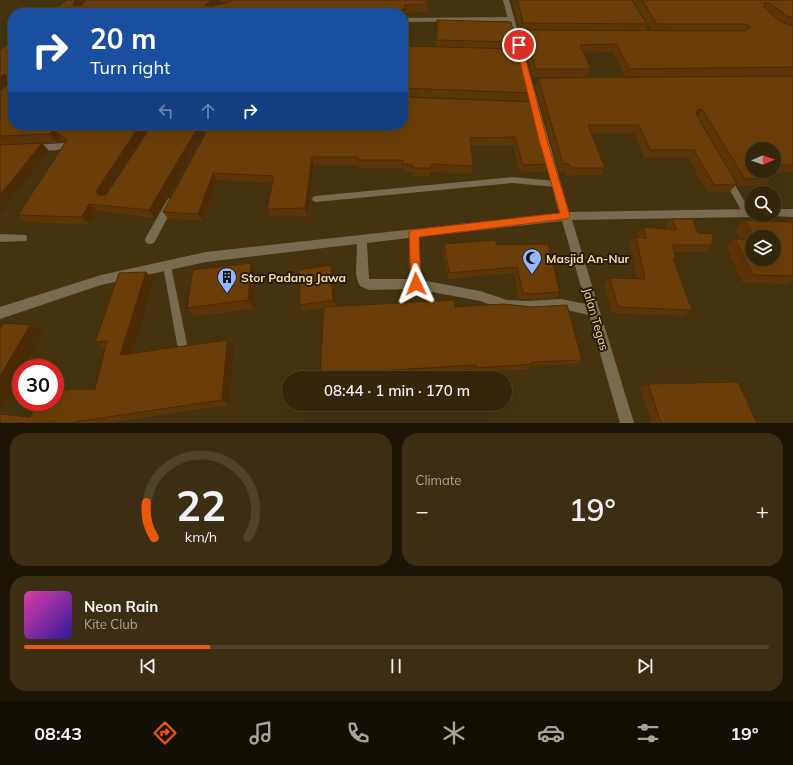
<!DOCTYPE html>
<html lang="en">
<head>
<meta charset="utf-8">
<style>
	body { margin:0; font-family:Mulish,sans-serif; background:#3b2e13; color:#f1f3f6; height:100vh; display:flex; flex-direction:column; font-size:15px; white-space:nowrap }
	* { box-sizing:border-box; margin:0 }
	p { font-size:13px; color:#a9a59c }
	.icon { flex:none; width:22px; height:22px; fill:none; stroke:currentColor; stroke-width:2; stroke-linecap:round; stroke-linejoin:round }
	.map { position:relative; height:423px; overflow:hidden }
	.details { display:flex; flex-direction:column; gap:10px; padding:10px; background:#1c1506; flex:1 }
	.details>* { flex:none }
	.banner { position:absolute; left:8px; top:8px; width:400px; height:122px; border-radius:16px; box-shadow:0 4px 16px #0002,0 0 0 1px #4e432b; background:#1a4fa0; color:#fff; overflow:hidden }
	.needle { width:26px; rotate:88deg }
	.buttons { position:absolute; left:745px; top:142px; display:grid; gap:8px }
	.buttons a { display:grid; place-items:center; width:36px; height:36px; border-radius:50%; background:#33260a; box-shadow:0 4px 16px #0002,0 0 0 1px #4e432b; font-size:20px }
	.speed { position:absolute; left:12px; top:359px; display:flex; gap:8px; font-size:20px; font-weight:700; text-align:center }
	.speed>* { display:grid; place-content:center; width:52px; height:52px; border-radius:50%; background:#33260a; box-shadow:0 4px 16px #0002,0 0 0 1px #4e432b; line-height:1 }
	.speed .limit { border:6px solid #d22; background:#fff; color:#111 }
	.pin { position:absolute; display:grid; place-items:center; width:34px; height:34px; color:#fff; margin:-17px; border:2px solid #fff; border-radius:50%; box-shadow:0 1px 4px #0007 }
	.me { position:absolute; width:44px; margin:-22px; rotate:358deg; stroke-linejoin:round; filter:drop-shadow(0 0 3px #0008) }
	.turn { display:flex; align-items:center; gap:14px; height:84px; padding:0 16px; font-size:18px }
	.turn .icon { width:52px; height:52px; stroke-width:2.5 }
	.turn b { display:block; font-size:28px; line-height:34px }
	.lanes { display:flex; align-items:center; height:38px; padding:0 16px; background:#0003; justify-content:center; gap:20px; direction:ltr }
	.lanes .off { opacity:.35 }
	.big { font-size:30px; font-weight:600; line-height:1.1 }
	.details .card { flex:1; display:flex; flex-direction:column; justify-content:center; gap:6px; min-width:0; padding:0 14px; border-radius:16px; background:#3b2e13 }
	.details .dial { align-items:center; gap:0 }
	.dial svg { height:104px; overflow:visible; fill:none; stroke:#4e432b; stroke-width:7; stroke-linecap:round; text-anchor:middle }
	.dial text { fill:#f1f3f6; stroke:none }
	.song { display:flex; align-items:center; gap:12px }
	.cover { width:48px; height:48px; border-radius:6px; background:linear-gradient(135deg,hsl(320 70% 55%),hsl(250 70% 35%)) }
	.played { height:4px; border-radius:2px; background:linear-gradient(90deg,#ea580c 25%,#4e432b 25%) }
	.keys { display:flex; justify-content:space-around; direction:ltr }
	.heat { display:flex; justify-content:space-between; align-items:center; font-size:22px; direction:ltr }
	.details .tiles { flex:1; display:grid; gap:10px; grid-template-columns:1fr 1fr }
	.card:last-child { grid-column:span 2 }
	.trip { position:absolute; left:282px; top:371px; width:230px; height:40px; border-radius:20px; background:#33260a; box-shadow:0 4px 16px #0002,0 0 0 1px #4e432b; font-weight:600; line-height:40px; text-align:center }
	.tab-bar { display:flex; height:64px; justify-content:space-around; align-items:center; background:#140f04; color:#a9a59c }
	.tab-bar .icon { width:28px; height:28px }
	.tab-bar .on { color:#ea580c }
	.tab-bar b { font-size:18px; color:#f1f3f6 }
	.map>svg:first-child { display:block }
</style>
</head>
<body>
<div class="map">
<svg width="793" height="423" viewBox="0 0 793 423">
	<rect width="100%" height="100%" fill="#44330e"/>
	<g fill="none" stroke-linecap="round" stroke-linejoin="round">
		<g fill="#796b50" fill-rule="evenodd">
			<polygon points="403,18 512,17 515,19 512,21 403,22"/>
			<polygon points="512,177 556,181 560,184 556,187 512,183 316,202 313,201 312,199 313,197 316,196"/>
			<polygon points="728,177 731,178 750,211 751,213 750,215 744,215 724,180"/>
			<polygon points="167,262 170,263 171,266 187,344 185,347 182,349 179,347 177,344 163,266 164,263"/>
		</g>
		<g fill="#796b50" fill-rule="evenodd">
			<path d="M503,0H509L569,212L752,209V215H756L752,217L572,220L634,423H620L589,315L561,309L527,311L507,310L480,301L416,289L369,290L360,286L358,282L356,274L357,244L206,262L101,285L0,319V307L101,275L206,252L559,213ZM562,221L586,304L561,299L527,301L507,300L480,291L421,280L419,237ZM409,238L410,279H369L367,243Z"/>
			<path d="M65,143L69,146C66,151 31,153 28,148L32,145Z"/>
			<polygon points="171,198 174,199 176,202 154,243 150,244 146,243 145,240 146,237 168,199"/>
			<polygon points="774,209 793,209 793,217 770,216 774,215"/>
			<polygon points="0,234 26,235 27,238 26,241 0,242"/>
		</g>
	</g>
	<g fill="#5c3508" fill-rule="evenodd">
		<polygon points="67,0 427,0 427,12 405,13 405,16 403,13 50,13"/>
		<path d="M512,0H793V76L625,77L613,52L584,53L591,69L587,77H533L522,39L524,32H519L520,27ZM633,2H634L652,31H644L647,24Z"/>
		<polygon points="437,20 516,42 514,49 531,93 528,101 403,96 403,46 436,47"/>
		<polygon points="0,50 151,125 105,195 106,195 152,125 155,218 97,211 90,224 27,223 18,215 65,142 60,138 57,142 0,145"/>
		<path d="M793,76V172L770,173L773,178L765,185L737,187L736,185L729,192H707L688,158H644L634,133H591L605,168L601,175L567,176L565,172H559L535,86L538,78ZM774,149V171H752Z"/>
		<polygon points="533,102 550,164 546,172 520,173 513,145 471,146 473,166 471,174 430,172 430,176 412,176 412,172 403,172 403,168 359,168 358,165 314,165 307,216 270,216 267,209 272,183 217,180 203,221 168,219 163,212 210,125"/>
		<polygon points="672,219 698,233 712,245 705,252 674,252 676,258 674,260 692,310 683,316 612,313 604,284 610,278 637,279 630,243 636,237 638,237 637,234 643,227 667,229 665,226"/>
		<path d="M792,219H793V280L787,284L742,282L726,246L735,239H741L736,229L745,220L789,222ZM752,237H774L752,259Z"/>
		<polygon points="444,244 497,245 560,292 556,298 527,300 519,299 514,273 448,279 442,251"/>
		<polygon points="256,272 254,309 195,316 187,308"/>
		<polygon points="333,272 335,306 455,307 582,360 577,364 531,366 529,369 474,372 473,369 377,375 377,378 320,378 323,308 302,311 300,305"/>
		<polygon points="154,280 133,353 227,340 234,346 229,405 107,423 0,423 30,417 95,389 105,348 95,342"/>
		<polygon points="648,384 757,423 652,423 640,388"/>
	</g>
	<g fill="#4b2b06">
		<polygon points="76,0 89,0 78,12 73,6 73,4"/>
		<polygon points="212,0 220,0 221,4 209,13 205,5"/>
		<polygon points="405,8 405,16 403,18 403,13 402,13 402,10"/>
		<polygon points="5,74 13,83 0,93 0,77 1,76"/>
		<polygon points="702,109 696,118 691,118 697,110"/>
		<polygon points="140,125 151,125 103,198 98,195 96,191"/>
		<polygon points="199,125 208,125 155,218 149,210"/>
		<polygon points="53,130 60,138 57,142 49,134"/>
		<polygon points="42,143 49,151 0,214 0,195"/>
		<polygon points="312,157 314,165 307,216 305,208"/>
		<polygon points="213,173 217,180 203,221 198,214"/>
		<polygon points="89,204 97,211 90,224 82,217"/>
		<polygon points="251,263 256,272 254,309 248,300"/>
		<polygon points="331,265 333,272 335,306 333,300"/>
		<polygon points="146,272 154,280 131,361 120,355"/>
		<polygon points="30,325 44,332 23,368 21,368 21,372 0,410 0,376"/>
		<polygon points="227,340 234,346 229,405 222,400"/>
	</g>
	<g fill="#6b3e09" stroke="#4b2b06">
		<polygon points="67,0 76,0 73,4 73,6 81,6 86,0 212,0 205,5 207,6 213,6 229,2 231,0 427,0 427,4 404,5 405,8 402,10 382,11 382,13 50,13"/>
		<polygon points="517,0 632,0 647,24 521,23 523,22"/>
		<polygon points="642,0 793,0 793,18 787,16 770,3 764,3 764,7 768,11 779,21 789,25 793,25 793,67 629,69 617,44 580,45 591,69 536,69 524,30 746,31 751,27 746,24 657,24"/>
		<polygon points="437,20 511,22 516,42 437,40"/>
		<polygon points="13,40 13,125 140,125 96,191 98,195 106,195 152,125 199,125 149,210 89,204 82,217 18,215 67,140 53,130 49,134 0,136 0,91 7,85 7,76 5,74 1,76 0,77 0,50"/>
		<polygon points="403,46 519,49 531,93 403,88"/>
		<polygon points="793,76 793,165 774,165 774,149 752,149 752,171 769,171 773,178 745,179 702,109 697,110 696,114 737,184 714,185 694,150 650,150 639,125 588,125 605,168 571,168 569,164 563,164 538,78"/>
		<polygon points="403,97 533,102 550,164 523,165 515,137 470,138 473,166 431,164 431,168 412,168 412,165 403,164 403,160 358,160 358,157 312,157 305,208 267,209 274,176 213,173 198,214 163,212 210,125 403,125"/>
		<polygon points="42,143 0,195 0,145"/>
		<polygon points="672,219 692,219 698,233 713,234 712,245 672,245 676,258 673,258 692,310 618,307 610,278 645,279 636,237 646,238 643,227 677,230"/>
		<polygon points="745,220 793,222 793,276 753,275 735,239 752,239 752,259 774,259 774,237 754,237"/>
		<polygon points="495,240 497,245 548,244 560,292 531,294 523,293 517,267 449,273 444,244"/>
		<polygon points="251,263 248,300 187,308 193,270"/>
		<polygon points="331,265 333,300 300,305 299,270"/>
		<polygon points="146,272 120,355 227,340 222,400 74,422 74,423 0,423 0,414 30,417 37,402 55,402 55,390 95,389 107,341 95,342 119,273"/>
		<polygon points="454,300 455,307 504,304 531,307 567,305 582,360 532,362 533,364 476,368 476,365 377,371 377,378 320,378 324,307"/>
		<polygon points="4,323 30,325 0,376 0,328"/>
		<polygon points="738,382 757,423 661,423 648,384"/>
	</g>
	<polygon fill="#ea580c" stroke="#983908" points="517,43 522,45 547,140 570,216 569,218 566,219 419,237 421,284 420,287 416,289 412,287 411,284 409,233 411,230 560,213 539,140 516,45"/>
	<defs>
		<g id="mosque-pin" transform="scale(1)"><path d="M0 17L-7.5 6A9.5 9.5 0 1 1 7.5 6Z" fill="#92b7fd" stroke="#281b00"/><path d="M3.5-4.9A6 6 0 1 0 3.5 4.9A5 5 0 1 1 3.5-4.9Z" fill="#111"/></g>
		<g id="building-pin" transform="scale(1)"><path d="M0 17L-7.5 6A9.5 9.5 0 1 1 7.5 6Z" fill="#92b7fd" stroke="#281b00"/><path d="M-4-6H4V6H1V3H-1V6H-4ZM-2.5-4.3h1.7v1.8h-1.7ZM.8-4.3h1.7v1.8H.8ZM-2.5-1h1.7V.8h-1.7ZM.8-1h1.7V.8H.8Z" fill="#111"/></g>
	</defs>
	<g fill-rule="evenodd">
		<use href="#mosque-pin" x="532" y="258"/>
		<use href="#building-pin" x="227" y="277"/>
	</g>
	<g text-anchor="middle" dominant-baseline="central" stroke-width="4" stroke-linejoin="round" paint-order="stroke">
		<g font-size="12" font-weight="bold" fill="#eddbba" stroke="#281b00" text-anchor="start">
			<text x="546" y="258">Masjid An-Nur</text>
			<text x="241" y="277">Stor Padang Jawa</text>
		</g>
		<g font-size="12" fill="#eddbba" stroke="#281b00">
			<text transform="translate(596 319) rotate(74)">Jalan Tegas</text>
		</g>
	</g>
</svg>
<div class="buttons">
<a><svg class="needle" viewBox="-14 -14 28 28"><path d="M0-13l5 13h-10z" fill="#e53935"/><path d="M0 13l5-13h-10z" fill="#a9a59c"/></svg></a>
<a><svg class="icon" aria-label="search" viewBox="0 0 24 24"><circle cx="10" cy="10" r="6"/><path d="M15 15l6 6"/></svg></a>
<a><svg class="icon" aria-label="layers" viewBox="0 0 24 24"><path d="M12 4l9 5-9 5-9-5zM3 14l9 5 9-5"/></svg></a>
</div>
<div class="speed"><div class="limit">30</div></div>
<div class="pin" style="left:519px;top:45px;background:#d93025"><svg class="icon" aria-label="arrive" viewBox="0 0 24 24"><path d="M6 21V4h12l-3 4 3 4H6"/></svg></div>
<svg class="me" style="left:416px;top:284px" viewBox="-20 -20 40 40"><path d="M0-17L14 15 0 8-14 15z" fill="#ea580c" stroke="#fff" stroke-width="4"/></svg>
<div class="trip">08:44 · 1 min · 170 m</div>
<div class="banner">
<div class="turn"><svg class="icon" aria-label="right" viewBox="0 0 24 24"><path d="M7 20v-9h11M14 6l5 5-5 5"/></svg><div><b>20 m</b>Turn right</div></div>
<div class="lanes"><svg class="icon off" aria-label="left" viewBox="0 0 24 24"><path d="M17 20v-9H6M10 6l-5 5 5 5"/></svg><svg class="icon off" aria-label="ahead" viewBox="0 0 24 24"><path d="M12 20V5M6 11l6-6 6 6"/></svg><svg class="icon" aria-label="right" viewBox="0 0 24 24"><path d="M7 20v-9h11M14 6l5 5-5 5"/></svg></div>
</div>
</div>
<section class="details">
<div class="tiles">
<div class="card dial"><svg viewBox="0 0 100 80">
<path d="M14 69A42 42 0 1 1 86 69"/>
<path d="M14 69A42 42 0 0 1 8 42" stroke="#ea580c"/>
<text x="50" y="56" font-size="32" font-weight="700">22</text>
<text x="50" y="72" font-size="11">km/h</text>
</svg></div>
<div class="card"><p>Climate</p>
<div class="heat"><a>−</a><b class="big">19°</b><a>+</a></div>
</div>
<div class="card">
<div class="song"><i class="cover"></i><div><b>Neon Rain</b><p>Kite Club</p></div></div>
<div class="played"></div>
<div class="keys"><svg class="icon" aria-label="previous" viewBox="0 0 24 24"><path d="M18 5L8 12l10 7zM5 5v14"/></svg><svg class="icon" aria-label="pause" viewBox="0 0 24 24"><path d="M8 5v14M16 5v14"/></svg><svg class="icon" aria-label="next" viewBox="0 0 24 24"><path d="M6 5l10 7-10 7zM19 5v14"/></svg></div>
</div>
</div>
</section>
<nav class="tab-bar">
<b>08:43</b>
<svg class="icon on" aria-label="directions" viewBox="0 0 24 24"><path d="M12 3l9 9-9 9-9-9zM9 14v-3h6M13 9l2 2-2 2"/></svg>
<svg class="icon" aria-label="music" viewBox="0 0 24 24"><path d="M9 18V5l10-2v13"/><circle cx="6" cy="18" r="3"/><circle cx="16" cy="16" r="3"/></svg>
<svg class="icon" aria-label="phone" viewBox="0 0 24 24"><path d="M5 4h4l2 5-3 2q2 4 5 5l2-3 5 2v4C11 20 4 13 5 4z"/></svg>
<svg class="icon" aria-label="climate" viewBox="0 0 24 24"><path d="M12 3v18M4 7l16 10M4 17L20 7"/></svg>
<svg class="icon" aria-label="car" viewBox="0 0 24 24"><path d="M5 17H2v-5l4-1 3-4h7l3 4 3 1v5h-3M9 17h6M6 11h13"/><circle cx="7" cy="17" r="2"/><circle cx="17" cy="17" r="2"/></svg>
<svg class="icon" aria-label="filters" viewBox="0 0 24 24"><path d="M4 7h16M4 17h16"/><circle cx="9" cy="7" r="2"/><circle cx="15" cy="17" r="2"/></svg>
<b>19°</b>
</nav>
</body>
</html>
